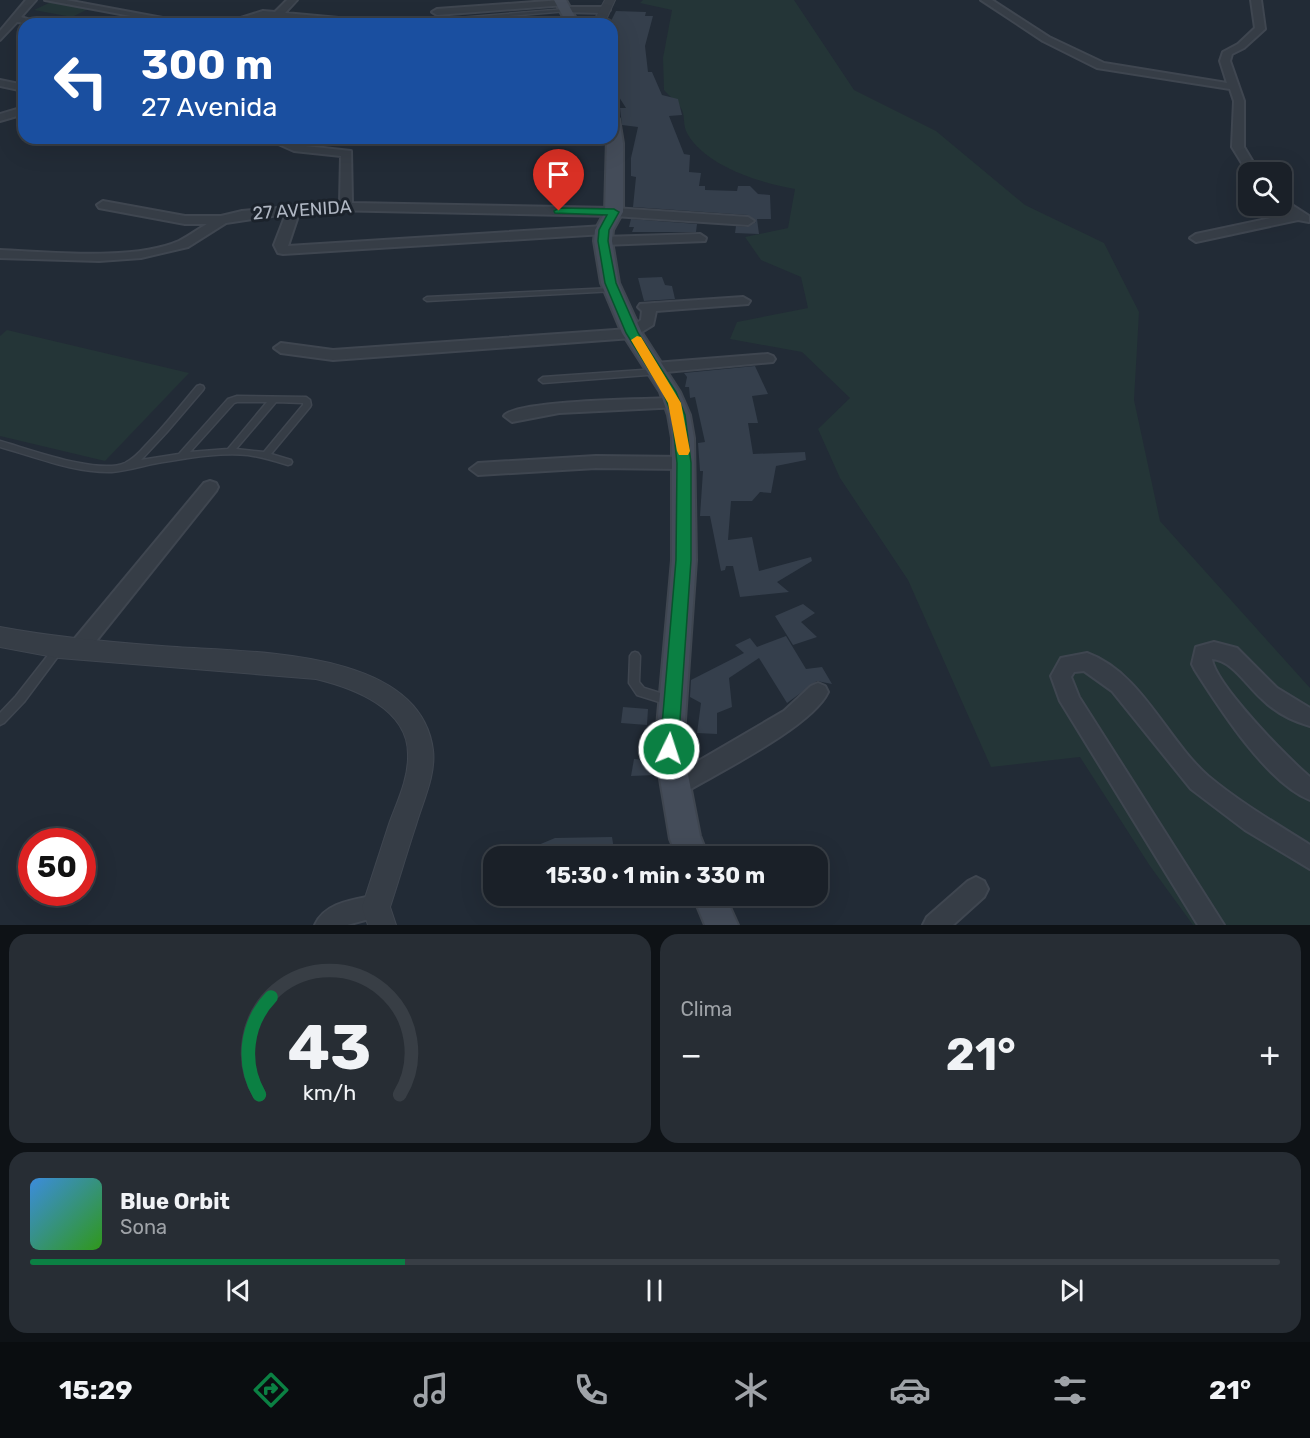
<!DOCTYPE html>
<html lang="es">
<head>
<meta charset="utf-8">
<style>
	body { margin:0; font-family:Rubik,sans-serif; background:#272d34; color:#f1f3f6; height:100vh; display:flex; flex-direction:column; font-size:22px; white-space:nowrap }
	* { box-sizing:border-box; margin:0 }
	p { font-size:20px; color:#9fa3a8 }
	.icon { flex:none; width:33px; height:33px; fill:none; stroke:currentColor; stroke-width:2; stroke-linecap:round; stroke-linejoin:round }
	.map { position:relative; height:925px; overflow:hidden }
	.sheet { display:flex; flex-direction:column; gap:9px; padding:9px; background:#0e1216; flex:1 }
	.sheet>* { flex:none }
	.top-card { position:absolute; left:18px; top:18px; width:600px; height:126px; border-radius:18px; box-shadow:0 6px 24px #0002,0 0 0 2px #383e45; background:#1a4fa0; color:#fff; overflow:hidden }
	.buttons { position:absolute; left:1238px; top:162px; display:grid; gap:12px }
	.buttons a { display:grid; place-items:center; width:54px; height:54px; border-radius:12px; background:#1a2028; box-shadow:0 6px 24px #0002,0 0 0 2px #383e45; font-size:30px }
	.speed { position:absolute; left:18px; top:828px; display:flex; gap:12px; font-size:30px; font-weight:700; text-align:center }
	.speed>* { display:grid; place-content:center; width:78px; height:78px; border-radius:50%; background:#1a2028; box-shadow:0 6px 24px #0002,0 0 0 2px #383e45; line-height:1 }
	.speed .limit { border:9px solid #d22; background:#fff; color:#111 }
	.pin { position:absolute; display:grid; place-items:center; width:51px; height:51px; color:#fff; margin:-62px -26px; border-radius:50% 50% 50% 0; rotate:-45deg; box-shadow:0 0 6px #0007 }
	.pin .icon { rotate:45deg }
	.me { position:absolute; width:66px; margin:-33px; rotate:4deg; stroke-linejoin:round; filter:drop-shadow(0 0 4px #0008) }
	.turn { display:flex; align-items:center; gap:21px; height:126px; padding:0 24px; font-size:27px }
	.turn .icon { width:78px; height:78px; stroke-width:2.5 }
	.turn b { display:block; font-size:42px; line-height:51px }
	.big { font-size:45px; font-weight:700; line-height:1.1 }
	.sheet .tile { flex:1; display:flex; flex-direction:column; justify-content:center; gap:9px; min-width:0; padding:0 21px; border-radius:18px; background:#272d34 }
	.sheet .dial { align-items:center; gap:0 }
	.dial svg { height:156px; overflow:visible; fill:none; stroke:#383e45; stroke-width:7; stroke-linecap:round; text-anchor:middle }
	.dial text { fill:#f1f3f6; stroke:none }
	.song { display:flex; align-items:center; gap:18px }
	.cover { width:72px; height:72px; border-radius:9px; background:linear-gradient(135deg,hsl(210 70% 55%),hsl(110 70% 35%)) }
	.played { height:6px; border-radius:3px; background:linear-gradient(90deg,#0b8043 30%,#383e45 30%) }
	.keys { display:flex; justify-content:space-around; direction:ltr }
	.heat { display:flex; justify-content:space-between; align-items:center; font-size:33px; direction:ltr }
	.sheet .tiles { flex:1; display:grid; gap:9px; grid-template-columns:1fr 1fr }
	.tile:last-child { grid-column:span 2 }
	.trip { position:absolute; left:483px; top:846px; width:345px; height:60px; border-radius:18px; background:#1a2028; box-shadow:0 6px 24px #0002,0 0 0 2px #383e45; font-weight:700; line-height:60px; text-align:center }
	.tab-bar { display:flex; height:96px; justify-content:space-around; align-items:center; background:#0a0d10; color:#9fa3a8 }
	.tab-bar .icon { width:42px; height:42px }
	.tab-bar .active { color:#0b8043 }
	.tab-bar b { font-size:27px; color:#f1f3f6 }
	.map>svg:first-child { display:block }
</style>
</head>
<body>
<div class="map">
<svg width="1310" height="925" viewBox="0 0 1310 925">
	<rect width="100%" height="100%" fill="#222b36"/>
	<g fill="#243537">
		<path d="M643,0H794L854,90L936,131L1025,205L1104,243L1139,312L1134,400L1160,521L1310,688V925H1193L1150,866L1080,757L991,767L908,580L840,478L818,429L850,398L802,352L730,339L737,322L808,308L801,277L761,260L745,237L788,228L795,189C760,183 705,166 687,133C683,126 685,117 682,110C679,103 669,96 664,90L663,58L672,10L640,3Z"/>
		<polygon points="51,2 88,9 72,17 34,10"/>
		<polygon points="7,330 189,373 105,461 0,436 0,336"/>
	</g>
	<g fill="#353f4c">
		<polygon points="616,11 646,12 645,16 653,16 645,46 648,72 652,72 662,95 678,99 682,115 669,116 684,154 690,155 689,172 701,173 699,186 705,186 705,190 737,191 738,186 750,186 758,194 770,195 771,219 757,219 759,234 735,233 736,226 748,227 756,222 748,215 633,207 636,177 631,176 631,158 638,127 622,125 620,108 626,108 612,86 612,19"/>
		<polygon points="631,219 697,224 696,232 632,232 634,227 629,227"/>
		<polygon points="662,277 665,285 672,286 675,299 644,301 638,278"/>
		<polygon points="755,366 768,394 752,396 758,423 748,423 753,454 805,452 806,460 776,466 771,493 760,492 752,501 731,501 728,540 752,537 759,571 811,557 812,561 777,582 789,592 740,597 733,566 726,566 725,570 721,571 710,516 700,516 703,471 700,471 698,443 705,442 695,397 690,398 689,387 685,387 687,377 684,373"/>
		<polygon points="803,604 815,613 801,622 817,637 793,645 775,616"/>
		<polygon points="786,636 806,669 822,667 832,684 817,681 787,703 759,658 729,678 732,707 717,713 717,734 697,733 701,703 690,697 691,680 744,653 735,645 750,638 757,647"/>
		<polygon points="623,707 648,709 647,725 621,723"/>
		<polygon points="634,759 655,761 656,775 631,776"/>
		<polygon points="612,837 615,856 512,856 555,838"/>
	</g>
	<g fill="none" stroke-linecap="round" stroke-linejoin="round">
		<g stroke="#3f4650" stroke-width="3">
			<g id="service">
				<polygon points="566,9 568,10 568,11 448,21 440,24 434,24 447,19"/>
				<polygon points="613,288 616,290 615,291 427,301 424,299 427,297"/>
				<polygon points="657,369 661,372 660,374 543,383 539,380 543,377"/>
				<path d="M200,385L203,386L204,388L203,390L167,432L141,460L179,454L228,399L237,396L306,397L310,400L311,405L310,407L271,454L291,460L292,462L291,464L288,465C275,461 262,457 248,455C216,452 184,459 152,464C139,467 125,471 112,472C74,473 36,457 0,447V441C29,449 98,475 125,463C133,459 140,452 146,445C164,427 180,406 197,386ZM237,402H267L228,449L190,452L234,403ZM276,402L303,403V405L264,452L236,449Z"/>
				<polygon points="59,644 62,645 64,648 62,651 24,702 4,723 0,725 0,713 16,696 56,645"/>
				<polygon points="635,652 638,653 640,656 639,682 644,688 673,697 674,700 673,703 669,705 637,695 629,683 630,656 632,653"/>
			</g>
		</g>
		<g stroke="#3f4650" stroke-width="4">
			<g id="minor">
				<polygon points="26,0 36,0 21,17 42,24 17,22 0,40 0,31"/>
				<polygon points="45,0 66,0 195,24 174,24"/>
				<polygon points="287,0 297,0 285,13 371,21 376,24 340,24 263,17 238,24 222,24 263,11 275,12"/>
				<polygon points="562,0 565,1 565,5 437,15 432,12 437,9"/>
				<polygon points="981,0 992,0 1049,37 1104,63 1227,83 1220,61 1223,52 1238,44 1255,28 1251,0 1261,0 1265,29 1244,48 1232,54 1230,61 1244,101 1244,147 1259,172 1248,173 1232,147 1234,101 1230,89 1097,68 1043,41"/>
				<polygon points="566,7 605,7 610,10 605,13 563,12 563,8"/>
				<polygon points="0,80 24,85 24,91 0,86"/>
				<polygon points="24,107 24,114 0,121 0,114"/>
				<path d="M265,138H281L296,145L351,151L352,203L614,208L748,217L754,221L748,225L614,216L328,210L299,213L288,246L604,226L610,230L604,234L283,254L278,253L274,245L286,214L226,223L188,247L141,258L99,261L0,258V250C51,252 133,261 179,241C189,236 198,229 207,224H185L99,208L97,205L103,201L185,216H221L242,211L340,203L341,156L294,151Z"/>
				<polygon points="1281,198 1309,216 1309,222 1298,220 1196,242 1190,238 1196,234 1290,214 1278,206 1281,206"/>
				<polygon points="700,234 706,238 705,241 603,245 597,241 603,237"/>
				<polygon points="743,297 750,301 748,304 656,311 653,325 632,338 333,360 281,353 274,348 281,343 333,350 629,329 641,320 642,311 638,307 640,304"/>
				<polygon points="768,354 773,356 775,359 773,362 655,373 648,368 655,363"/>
				<path d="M674,398L682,403L679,407L559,413L512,422L504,416C514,400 649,399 674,398Z"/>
				<polygon points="596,456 684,457 692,463 684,469 596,468 478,475 470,469 478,463"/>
				<polygon points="210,481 216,483 218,487 216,491 85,655 78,657 71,655 68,649 71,643 204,483"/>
				<path d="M1214,642L1237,648L1277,688L1310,708V726C1292,721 1275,712 1262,699C1247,686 1232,660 1212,659C1214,683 1289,760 1310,777V800C1267,783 1220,709 1195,670L1192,664L1196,647Z"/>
				<path d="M1087,653C1142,673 1166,739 1208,776C1239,802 1275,823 1310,845V869L1245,830L1191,789L1112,691L1084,671L1074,672L1071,677L1079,697L1224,925H1198L1060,701L1051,676L1061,658Z"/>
				<path d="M818,683L825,686L828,692C812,727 717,773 682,794L674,797L666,794L663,787L666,780L784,711L811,686Z"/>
				<polygon points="976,877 984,881 988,889 984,897 953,925 923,925 927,917 968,881"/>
				<path d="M376,895L384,899L388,907L384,915L347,925H315C325,902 354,900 376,895Z"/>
			</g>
		</g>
		<g stroke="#3f4650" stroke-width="2">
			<g id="tertiary">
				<polygon points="605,0 615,0 604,24 592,24"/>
				<path d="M0,627C54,637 107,642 162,646C240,653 420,645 433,750C436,775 423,801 416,825C407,852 399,880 390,907L396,925H368L362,907C371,879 380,852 389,824C397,802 409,778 408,754C408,708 353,688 316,679L59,658L0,647Z"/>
			</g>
		</g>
		<g stroke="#3f4650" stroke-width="4">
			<g id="secondary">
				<polygon points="554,0 566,0 579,24 567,24"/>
				<polygon points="612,115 619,119 623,143 623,212 613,230 612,241 619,283 642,333 680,392 690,415 694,438 696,560 683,749 700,836 708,856 677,856 670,839 655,749 672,560 672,438 668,415 660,392 622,333 601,283 594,241 595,230 605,212 607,138 612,138"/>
				<polygon points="693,896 725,896 738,925 705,925"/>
			</g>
		</g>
		<use href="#service" fill="#363d46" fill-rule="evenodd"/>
		<use href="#minor" fill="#363d46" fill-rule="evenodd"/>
		<use href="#tertiary" fill="#363d46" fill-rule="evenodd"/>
		<use href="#secondary" fill="#444c59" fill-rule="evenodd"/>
	</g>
	<polygon fill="#0b8043" stroke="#07532c" stroke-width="1.5" points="559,208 614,209 619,212 609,230 608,241 616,283 638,333 676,392 685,415 691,463 691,560 678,749 675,755 669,758 663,755 660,749 676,560 677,463 672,415 663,392 626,333 605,283 598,241 599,230 607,215 555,213 554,211"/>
	<polygon fill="#f59e0b" points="637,336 641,337 681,403 690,451 688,455 679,455 677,451 668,403 631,340"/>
	<g text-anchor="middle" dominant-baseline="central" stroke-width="6" stroke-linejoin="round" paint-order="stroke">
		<g font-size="18" fill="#b0b7c3" stroke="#1b222b">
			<text transform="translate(302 210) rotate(-4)">27 AVENIDA</text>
		</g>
	</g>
</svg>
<div class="buttons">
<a><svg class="icon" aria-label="search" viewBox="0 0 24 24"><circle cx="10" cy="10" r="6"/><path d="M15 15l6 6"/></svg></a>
</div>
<div class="speed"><div class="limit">50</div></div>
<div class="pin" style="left:559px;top:211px;background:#d93025"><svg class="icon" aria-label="arrive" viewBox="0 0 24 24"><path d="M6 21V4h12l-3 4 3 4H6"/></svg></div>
<svg class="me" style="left:669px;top:749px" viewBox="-20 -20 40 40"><circle r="17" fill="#0b8043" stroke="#fff" stroke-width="3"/><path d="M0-11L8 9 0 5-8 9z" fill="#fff"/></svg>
<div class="trip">15:30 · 1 min · 330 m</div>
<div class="top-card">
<div class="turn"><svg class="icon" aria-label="left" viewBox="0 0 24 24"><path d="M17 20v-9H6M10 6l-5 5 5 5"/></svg><div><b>300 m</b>27 Avenida</div></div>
</div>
</div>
<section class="sheet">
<div class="tiles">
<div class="tile dial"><svg viewBox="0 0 100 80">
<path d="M14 69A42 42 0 1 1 86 69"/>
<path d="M14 69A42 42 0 0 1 20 19" stroke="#0b8043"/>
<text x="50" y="56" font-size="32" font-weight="700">43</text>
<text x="50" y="72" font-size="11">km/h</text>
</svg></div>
<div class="tile"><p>Clima</p>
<div class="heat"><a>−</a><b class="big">21°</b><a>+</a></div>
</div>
<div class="tile">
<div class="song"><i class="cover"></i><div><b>Blue Orbit</b><p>Sona</p></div></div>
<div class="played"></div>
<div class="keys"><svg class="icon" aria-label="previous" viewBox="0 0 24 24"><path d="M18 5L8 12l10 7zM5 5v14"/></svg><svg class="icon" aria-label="pause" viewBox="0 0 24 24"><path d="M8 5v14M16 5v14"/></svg><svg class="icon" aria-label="next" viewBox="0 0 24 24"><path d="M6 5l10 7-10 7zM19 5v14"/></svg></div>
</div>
</div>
</section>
<nav class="tab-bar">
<b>15:29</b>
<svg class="icon active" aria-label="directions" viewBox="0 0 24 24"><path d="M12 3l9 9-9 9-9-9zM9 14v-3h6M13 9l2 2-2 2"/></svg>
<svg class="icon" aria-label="music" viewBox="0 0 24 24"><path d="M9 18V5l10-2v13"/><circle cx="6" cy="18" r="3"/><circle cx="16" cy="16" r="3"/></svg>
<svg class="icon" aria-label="phone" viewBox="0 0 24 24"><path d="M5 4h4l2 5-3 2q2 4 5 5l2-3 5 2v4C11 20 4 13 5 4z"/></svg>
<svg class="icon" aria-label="climate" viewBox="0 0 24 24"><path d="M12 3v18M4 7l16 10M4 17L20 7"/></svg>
<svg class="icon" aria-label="car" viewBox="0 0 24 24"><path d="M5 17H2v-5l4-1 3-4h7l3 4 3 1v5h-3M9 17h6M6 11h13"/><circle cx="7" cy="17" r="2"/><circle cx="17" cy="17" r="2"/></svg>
<svg class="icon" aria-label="filters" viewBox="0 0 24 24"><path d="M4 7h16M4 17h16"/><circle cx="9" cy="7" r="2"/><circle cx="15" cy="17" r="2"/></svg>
<b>21°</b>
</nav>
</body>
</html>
